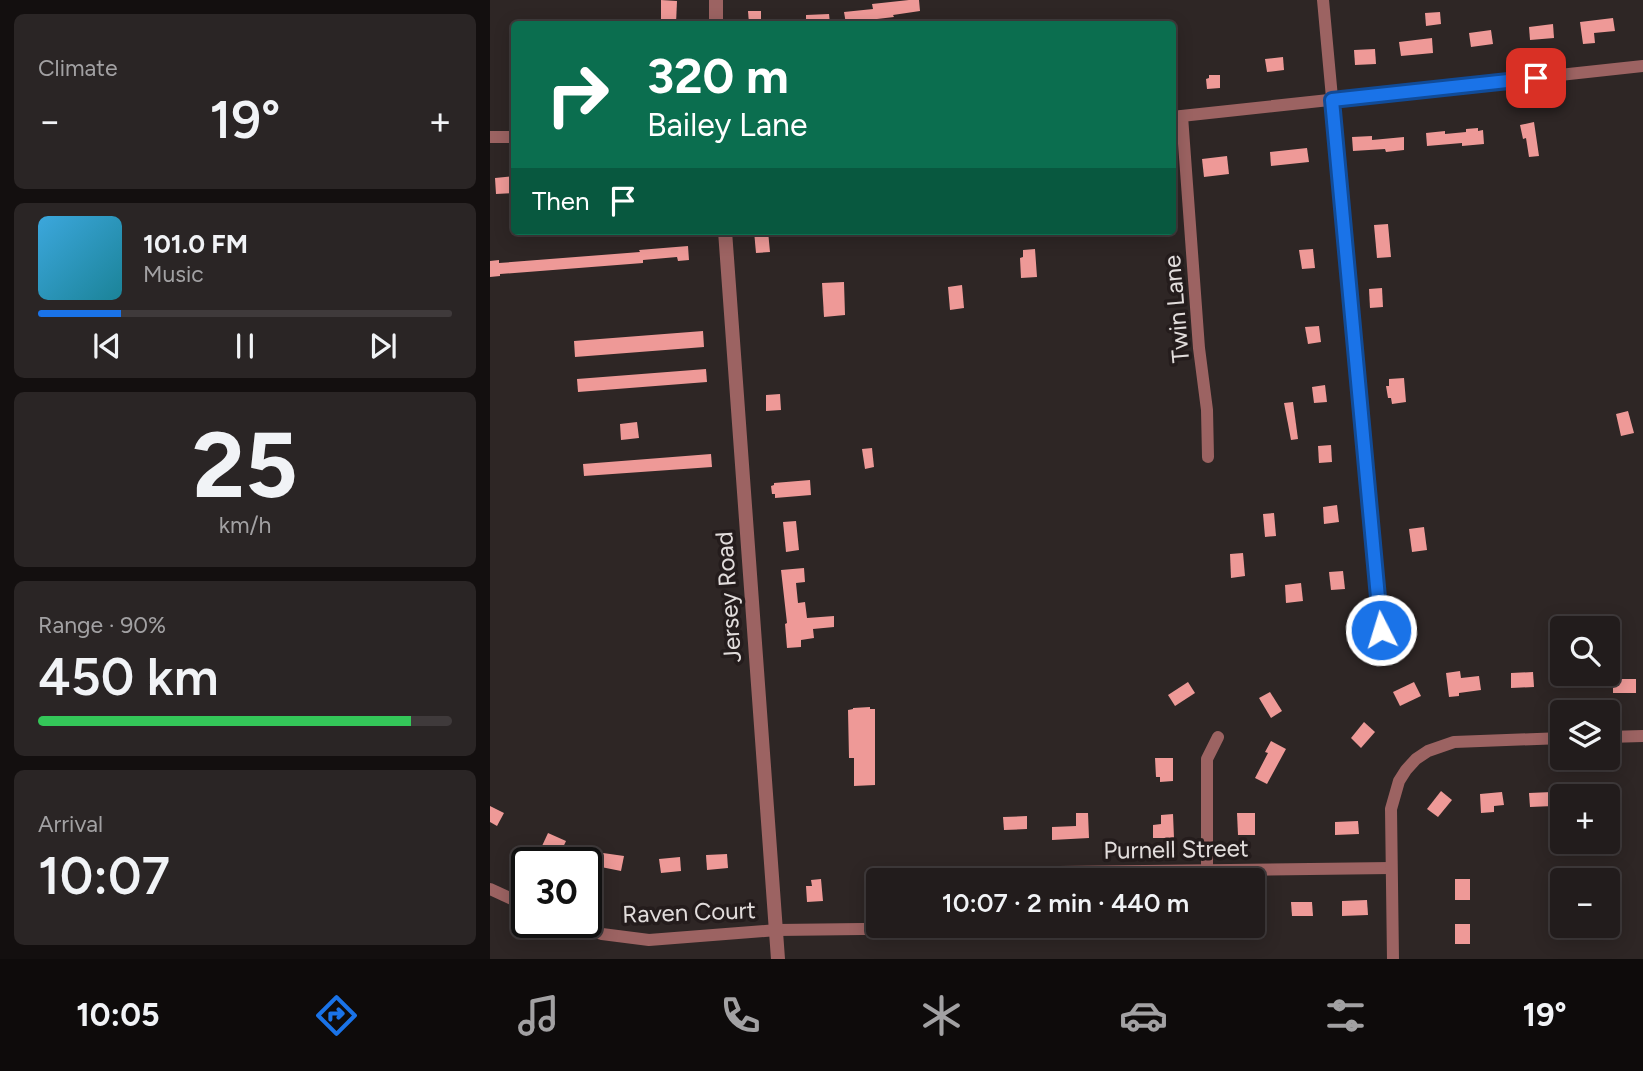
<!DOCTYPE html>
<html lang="en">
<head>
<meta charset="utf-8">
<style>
	body { margin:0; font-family:Figtree,sans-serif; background:#2a2525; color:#f1f3f6; height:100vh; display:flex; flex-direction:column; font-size:26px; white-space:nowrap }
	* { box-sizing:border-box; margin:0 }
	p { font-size:23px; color:#a2a1a3 }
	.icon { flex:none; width:38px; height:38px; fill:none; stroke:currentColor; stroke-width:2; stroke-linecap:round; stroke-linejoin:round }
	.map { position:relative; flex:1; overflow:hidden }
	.details { display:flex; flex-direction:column; gap:14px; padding:14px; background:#130f0f; width:490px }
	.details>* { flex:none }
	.banner { position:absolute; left:21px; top:21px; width:665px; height:214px; border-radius:7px; box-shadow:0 4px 18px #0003,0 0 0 2px #3f3a3b; background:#0b6e4f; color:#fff; overflow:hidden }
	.buttons { position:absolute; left:1060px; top:616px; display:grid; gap:14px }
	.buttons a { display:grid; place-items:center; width:70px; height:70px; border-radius:7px; background:#221c1c; box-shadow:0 4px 18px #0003,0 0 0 2px #3f3a3b; font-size:35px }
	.speed { position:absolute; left:21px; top:847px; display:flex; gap:14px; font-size:35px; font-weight:700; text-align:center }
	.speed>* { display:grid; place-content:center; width:91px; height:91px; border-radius:50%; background:#221c1c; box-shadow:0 4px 18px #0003,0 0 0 2px #3f3a3b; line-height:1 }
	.speed .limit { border:4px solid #111; border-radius:10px; background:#fff; color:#111 }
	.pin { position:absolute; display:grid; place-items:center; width:60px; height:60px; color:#fff; margin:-30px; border-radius:14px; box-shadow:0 4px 10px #0006 }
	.me { position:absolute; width:77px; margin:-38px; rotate:355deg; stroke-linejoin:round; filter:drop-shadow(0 0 5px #0008) }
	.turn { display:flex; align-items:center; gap:24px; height:147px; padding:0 21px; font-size:32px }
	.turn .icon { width:91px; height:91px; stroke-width:2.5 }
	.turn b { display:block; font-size:49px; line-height:60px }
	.then { display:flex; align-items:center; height:66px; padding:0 21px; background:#0003; gap:14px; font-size:26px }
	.big { font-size:52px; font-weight:600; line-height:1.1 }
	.details .card { flex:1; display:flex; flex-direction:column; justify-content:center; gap:10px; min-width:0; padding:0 24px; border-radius:10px; background:#2a2525 }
	.details .dial { align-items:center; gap:0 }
	.dial b { font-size:91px; line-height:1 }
	.song { display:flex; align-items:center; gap:21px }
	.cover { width:84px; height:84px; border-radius:10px; background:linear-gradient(135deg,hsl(200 70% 55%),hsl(190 70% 35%)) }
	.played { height:7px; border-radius:4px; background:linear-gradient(90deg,#1a73e8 20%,#3f3a3b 20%) }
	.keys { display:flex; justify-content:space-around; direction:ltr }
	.heat { display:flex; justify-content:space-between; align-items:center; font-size:38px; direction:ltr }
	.charge { height:10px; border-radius:5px; background:linear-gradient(90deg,#34c759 90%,#3f3a3b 0) }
	.trip { position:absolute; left:376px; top:868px; width:399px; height:70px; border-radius:7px; background:#221c1c; box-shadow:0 4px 18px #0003,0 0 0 2px #3f3a3b; font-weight:600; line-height:70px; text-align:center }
	.menu { display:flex; height:112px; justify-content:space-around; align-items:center; background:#0e0b0b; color:#a2a1a3 }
	.menu .icon { width:49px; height:49px }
	.menu .active { color:#1a73e8 }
	.menu b { font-size:32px; color:#f1f3f6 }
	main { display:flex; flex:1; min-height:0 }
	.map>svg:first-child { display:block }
</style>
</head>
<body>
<main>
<section class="details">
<div class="card"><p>Climate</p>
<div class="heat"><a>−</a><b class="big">19°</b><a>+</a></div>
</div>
<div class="card">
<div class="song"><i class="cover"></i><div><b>101.0 FM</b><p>Music</p></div></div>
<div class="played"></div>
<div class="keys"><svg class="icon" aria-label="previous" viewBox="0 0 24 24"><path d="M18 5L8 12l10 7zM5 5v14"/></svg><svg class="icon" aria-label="pause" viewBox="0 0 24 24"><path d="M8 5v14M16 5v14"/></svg><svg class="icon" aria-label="next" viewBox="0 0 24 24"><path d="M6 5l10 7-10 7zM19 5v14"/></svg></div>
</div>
<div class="card dial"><b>25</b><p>km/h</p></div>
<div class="card"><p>Range · 90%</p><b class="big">450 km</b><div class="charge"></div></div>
<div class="card"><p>Arrival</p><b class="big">10:07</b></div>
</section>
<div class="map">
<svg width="1153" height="959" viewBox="0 0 1153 959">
	<rect width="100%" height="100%" fill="#2e2625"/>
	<g fill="#ee9997">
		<polygon points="171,0 187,1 186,24 171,24"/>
		<polygon points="419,0 429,0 430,11 403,15 404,17 370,21 371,24 356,24 354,12 383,9 382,4"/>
		<polygon points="258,11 271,11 271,24 259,24"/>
		<polygon points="950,12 951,24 936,26 935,13"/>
		<polygon points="339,14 340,24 316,24 316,15"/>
		<polygon points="1123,18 1125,31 1104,33 1105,43 1093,44 1090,22"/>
		<polygon points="1063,24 1064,38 1040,40 1039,27"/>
		<polygon points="1001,30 1003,44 981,47 979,33"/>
		<polygon points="942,38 943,53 911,56 909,42"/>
		<polygon points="885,49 886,64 865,65 864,50"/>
		<polygon points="793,57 794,70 777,72 775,59"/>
		<polygon points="719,75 730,75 730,88 717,89 716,79 719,78"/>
		<polygon points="1044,122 1049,156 1039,157 1036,138 1033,139 1030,125"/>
		<polygon points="988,128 988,131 993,130 994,144 972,146 972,143 937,146 936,133 955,131 955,134 976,132 976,129"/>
		<polygon points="882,136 882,140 914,137 914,150 896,152 895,149 863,151 862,137"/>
		<polygon points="817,148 819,162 781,166 780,152"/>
		<polygon points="737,156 739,174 714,177 712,159"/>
		<polygon points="24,176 24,193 6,194 5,178"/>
		<polygon points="898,224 901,257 887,258 884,225"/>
		<polygon points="264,231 278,231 280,252 266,253"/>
		<polygon points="198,246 199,260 188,261 187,257 153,260 153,263 10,274 10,276 0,277 0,261 9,260 9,263 150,252 149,250"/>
		<polygon points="545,249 547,277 531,278 530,258 533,257 533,250"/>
		<polygon points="823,249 825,268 812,269 809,250"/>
		<polygon points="354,282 355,315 334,317 332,283"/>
		<polygon points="472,285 474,308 460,310 458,287"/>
		<polygon points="892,288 893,307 880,308 879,289"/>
		<polygon points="829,326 831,342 818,344 815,327"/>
		<polygon points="213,331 214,347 85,357 84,341"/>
		<polygon points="216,369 217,382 88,392 87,379"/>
		<polygon points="914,378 916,402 902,404 901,398 898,398 896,386 899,386 899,379"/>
		<polygon points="835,385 837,402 824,403 822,387"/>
		<polygon points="290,394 291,410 276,411 276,395"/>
		<polygon points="803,402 808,439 801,440 794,403"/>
		<polygon points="1138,411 1144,433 1131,436 1126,414"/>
		<polygon points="147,422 149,438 131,440 130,424"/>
		<polygon points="841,445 842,462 829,463 828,446"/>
		<polygon points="382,448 384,467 375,469 372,449"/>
		<polygon points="221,454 222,467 94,476 93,464"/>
		<polygon points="320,480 321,495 285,498 285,494 282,494 281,486 284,485 284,483"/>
		<polygon points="847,505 849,522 834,524 833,507"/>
		<polygon points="784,513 786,536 775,537 773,514"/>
		<polygon points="306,521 309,550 296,552 293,522"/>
		<polygon points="934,527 937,550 922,552 919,529"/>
		<polygon points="753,553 755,576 741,578 740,554"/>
		<polygon points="314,568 315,582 306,583 308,603 315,602 317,618 344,616 344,627 323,629 324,638 311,640 311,647 297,648 295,624 297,623 291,570"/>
		<polygon points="853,571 855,589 841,590 839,572"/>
		<polygon points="811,583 813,601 796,603 795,585"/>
		<polygon points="970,671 971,678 989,676 991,690 969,693 969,696 959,697 956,673"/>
		<polygon points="1043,672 1044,687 1021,688 1021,673"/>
		<rect x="1069" y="674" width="23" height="12"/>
		<rect x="1123" y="679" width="23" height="14"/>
		<polygon points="698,682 705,693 685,706 678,695"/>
		<polygon points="924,682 931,696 910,706 903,692"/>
		<polygon points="780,692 792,711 781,718 769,698"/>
		<polygon points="380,707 380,709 385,709 385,785 364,786 364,758 359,758 358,710 363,709 363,708"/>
		<polygon points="874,722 885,732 871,748 861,738"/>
		<polygon points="781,741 796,749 777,784 765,778 778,753 775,752"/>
		<polygon points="665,758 683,758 683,781 670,782 670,777 666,777"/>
		<polygon points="951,791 962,800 948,817 937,809"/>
		<polygon points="1012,792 1014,805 1004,806 1004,812 991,813 990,794"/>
		<polygon points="1062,792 1063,806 1040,807 1039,793"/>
		<polygon points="0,806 14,813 7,826 0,822"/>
		<polygon points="586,813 598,813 599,838 562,840 562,827 586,826"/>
		<polygon points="747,813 765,813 765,835 748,835"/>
		<polygon points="683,814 684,838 663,838 663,825 671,824 671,815"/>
		<polygon points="537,816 537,829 514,830 513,817"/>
		<polygon points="868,821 869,834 845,835 845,822"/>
		<polygon points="58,833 76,841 70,854 52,846"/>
		<polygon points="113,853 134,856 131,871 111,867"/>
		<polygon points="237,854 238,868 217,870 216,855"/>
		<polygon points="190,857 191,871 171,873 169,859"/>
		<polygon points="331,879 333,901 317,902 316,886 322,886 321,880"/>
		<rect x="965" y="879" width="15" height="21"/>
		<polygon points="877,900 878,915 852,916 852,901"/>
		<polygon points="801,902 822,902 823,916 802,916"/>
		<rect x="965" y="924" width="15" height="20"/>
	</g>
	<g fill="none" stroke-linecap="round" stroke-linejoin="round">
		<g stroke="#9c6362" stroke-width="12">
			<polyline points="833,0 891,630"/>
			<polyline points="692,116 709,348 717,410 718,457"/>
			<polyline points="682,117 1153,66"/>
			<polyline points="0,137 24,137"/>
			<polyline points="1118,737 1153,736"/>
			<polyline points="717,870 717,759 728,737"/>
			<polyline points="475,880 481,875 495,873 901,868"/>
			<polyline points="0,889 37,906"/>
			<polyline points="73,922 112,934 159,940 287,930 457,928 467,926"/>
			<polyline points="903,959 901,809 909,781 916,770 926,759 938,751 964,742 1073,738"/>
		</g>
		<g stroke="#9c6362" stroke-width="14">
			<polyline points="226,0 226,24"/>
			<polyline points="235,231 288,959"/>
		</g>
	</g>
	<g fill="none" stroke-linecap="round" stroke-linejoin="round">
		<g stroke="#114b97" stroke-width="18">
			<polyline id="route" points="891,630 842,100 1046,78"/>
		</g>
		<use href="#route" stroke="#1a73e8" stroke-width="12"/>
	</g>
	<g text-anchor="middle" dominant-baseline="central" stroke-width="7" stroke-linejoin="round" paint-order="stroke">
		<g font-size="24" fill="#e2dddc" stroke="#241c1c">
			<text transform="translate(686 309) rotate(-95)">Twin Lane</text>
			<text transform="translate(238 597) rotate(-94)">Jersey Road</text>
			<text transform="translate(686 849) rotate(-1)">Purnell Street</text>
			<text transform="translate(199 912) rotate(-2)">Raven Court</text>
		</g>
	</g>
</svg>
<div class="buttons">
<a><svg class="icon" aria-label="search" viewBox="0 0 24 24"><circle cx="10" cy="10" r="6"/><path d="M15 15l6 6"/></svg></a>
<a><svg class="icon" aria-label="layers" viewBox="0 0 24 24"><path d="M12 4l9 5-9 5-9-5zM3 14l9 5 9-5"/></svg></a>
<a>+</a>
<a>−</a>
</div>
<div class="speed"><div class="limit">30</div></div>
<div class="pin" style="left:1046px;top:78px;background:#d93025"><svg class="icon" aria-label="arrive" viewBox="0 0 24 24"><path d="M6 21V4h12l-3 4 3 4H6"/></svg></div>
<svg class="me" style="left:891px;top:630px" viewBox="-20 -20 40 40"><circle r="17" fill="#1a73e8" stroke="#fff" stroke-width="3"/><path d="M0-11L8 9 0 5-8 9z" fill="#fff"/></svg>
<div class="trip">10:07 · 2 min · 440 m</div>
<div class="banner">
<div class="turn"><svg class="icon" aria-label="right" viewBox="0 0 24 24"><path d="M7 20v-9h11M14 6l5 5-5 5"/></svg><div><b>320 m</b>Bailey Lane</div></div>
<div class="then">Then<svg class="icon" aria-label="arrive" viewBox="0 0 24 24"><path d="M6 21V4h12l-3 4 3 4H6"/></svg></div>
</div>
</div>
</main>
<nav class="menu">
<b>10:05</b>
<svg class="icon active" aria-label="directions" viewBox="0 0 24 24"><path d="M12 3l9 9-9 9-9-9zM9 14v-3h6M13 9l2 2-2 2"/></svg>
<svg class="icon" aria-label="music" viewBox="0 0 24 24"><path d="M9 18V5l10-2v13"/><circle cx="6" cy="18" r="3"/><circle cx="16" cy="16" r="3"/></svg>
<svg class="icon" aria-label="phone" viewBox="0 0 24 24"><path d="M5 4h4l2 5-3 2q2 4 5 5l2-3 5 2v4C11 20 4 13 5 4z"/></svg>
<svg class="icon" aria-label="climate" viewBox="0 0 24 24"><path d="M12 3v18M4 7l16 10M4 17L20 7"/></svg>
<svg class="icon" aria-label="car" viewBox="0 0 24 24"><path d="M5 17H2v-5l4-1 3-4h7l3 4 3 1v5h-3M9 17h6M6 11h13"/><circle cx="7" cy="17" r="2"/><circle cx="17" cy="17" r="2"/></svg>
<svg class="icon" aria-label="filters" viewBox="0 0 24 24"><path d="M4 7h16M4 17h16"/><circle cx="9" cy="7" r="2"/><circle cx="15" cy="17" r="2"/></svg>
<b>19°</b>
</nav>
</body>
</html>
